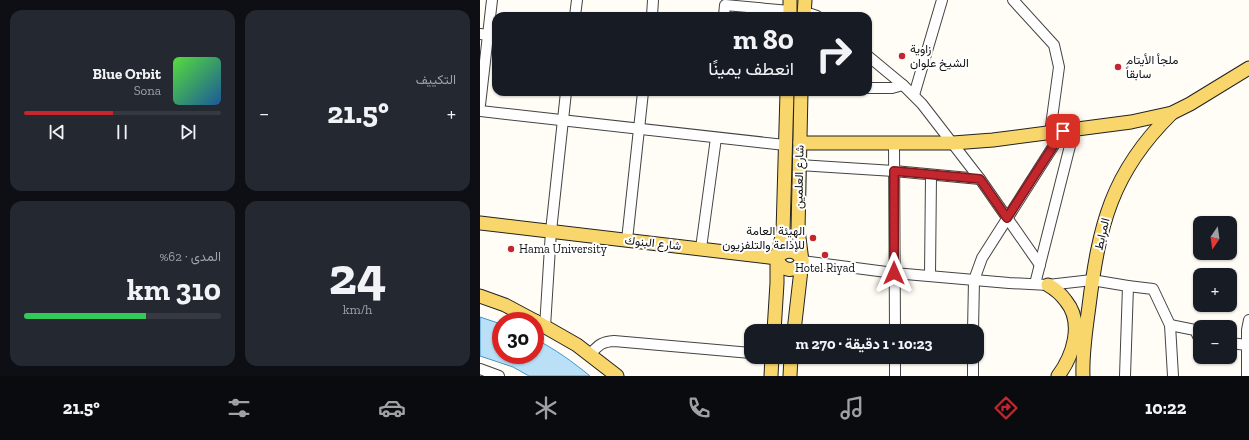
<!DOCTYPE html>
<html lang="ar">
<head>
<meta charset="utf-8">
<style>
	body { margin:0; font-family:"Zilla Slab",Vazirmatn,serif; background:#242831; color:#f1f3f6; direction:rtl; height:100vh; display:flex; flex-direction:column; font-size:15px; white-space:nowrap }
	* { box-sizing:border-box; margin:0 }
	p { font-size:13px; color:#9ea1a6 }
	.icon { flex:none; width:22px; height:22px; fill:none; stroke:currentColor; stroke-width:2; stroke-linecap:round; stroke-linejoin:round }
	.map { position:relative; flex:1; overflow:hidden; direction:ltr }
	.drawer { display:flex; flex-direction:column; gap:10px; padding:10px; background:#0d0f14; width:480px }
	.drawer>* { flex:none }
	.guide { position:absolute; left:12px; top:12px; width:380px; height:84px; border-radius:12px; box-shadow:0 1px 3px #0004; direction:rtl; background:#171b24; color:#f1f3f6; overflow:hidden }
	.needle { width:26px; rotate:193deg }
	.buttons { position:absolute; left:713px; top:216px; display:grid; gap:8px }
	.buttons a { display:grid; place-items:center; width:44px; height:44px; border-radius:8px; background:#171b24; box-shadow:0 1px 3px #0004; font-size:20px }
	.speed { position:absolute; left:12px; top:312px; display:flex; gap:8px; font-size:20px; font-weight:700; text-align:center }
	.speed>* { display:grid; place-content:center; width:52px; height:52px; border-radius:50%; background:#171b24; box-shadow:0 1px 3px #0004; line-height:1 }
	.speed .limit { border:6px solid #d22; background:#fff; color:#111 }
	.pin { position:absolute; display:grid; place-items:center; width:34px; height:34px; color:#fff; margin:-17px; border-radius:8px; box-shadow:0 2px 6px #0006 }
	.me { position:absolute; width:44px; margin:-22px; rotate:0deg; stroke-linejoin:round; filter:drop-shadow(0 0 3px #0008) }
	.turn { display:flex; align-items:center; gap:14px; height:84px; padding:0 12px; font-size:18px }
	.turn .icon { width:52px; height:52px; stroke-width:2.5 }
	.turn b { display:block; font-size:28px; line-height:34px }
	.big { font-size:30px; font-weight:700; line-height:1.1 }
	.drawer .widget { flex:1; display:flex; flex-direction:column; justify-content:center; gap:6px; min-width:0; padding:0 14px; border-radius:12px; background:#242831 }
	.drawer .dial { align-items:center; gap:0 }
	.dial b { font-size:52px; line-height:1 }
	.song { display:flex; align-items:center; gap:12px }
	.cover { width:48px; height:48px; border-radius:6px; background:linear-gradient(135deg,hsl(110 70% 55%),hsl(210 70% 35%)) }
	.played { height:4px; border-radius:2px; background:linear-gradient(90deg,#c4262e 45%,#363941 45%) }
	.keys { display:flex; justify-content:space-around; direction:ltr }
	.heat { display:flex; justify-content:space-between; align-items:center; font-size:22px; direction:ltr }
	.charge { height:6px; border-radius:3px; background:linear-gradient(90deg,#34c759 62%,#363941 0) }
	.drawer .tiles { flex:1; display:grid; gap:10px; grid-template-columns:repeat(2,1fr) }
	.trip { position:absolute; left:264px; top:324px; width:240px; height:40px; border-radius:12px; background:#171b24; box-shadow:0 1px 3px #0004; font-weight:700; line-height:40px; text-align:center; direction:rtl }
	.tabs { display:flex; height:64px; justify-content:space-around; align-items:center; background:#090b0e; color:#9ea1a6 }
	.tabs .icon { width:28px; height:28px }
	.tabs .active { color:#c4262e }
	.tabs b { font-size:18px; color:#f1f3f6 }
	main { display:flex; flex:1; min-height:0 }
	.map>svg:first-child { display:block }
</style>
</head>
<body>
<main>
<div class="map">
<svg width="769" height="376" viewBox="0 0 769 376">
	<rect width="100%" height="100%" fill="#fffdf5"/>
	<path fill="#b9e0f7" stroke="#3f96cf" d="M0,317L21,324V355H55V339C75,349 93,362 110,376H49L33,367L0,356Z"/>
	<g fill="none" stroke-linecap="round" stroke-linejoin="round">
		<g stroke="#444" stroke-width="12">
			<g id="minor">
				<polyline points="533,0 574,45 579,67 570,133"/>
				<polyline points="324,13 331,14 337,16"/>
				<polyline points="95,16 97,0"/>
				<polyline points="172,16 173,0"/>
				<polyline points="244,16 245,5 310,11"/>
				<polyline points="0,34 16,36"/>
				<polyline points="388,56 423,85 442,104 500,179 560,265"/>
				<polyline points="388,88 412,88 423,85"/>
				<polyline points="434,95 462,0"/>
				<polyline points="0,105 12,0"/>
				<polyline points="0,111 305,145"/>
				<polyline points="414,143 415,331"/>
				<polyline points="319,165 414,171 500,179"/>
				<polyline points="147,240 163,92"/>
				<polyline points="221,248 236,138"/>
				<polyline points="322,261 414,273 529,283 568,285 612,280 648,286 673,289 690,325 693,376"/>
				<polyline points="450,275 451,175"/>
				<polyline points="555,284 594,130"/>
				<polyline points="690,325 715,330 720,340"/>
				<polyline points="65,327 71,231 86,92"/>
				<polyline points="493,331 494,280 502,258 583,131"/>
				<polyline points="750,343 767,345"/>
				<path d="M110,354C119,345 121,342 134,341L271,353"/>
				<polyline points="415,357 415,376"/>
				<polyline points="493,357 493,376"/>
				<polyline points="0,369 19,376"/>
				<polyline points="645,376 648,286"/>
				<polyline points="767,376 767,330 769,320"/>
			</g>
		</g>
		<g stroke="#222" stroke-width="15">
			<g id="major">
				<polyline points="310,16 310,0"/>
				<polyline points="324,16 325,0"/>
				<polyline points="321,92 318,230 322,261"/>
				<polyline points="320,143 473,143 513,140 651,122 692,113 710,104 769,68"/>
				<polyline points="0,223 297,258"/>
				<path d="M297,258C305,248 318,249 322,261L314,331"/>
				<path d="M297,258C300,271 316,274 322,261"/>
				<path d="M568,285C575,289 581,294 586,301C604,323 593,356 578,376"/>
				<polyline points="0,296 25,305 55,321"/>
				<polyline points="55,321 97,345 137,376"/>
				<polyline points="294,331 297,283 297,258 303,232 307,92"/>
				<polyline points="291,376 292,357"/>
				<polyline points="310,376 311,357"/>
				<path d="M603,376C602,353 606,329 609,306C619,226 631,173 691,114"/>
			</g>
		</g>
		<use href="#minor" stroke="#fff" stroke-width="10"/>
		<use href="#major" stroke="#f9d66b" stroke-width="13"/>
	</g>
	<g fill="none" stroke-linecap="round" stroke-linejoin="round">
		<g stroke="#7f191e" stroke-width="10">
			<polyline id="route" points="414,273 414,171 500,179 527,218 583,131"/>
		</g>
		<use href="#route" stroke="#c4262e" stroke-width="7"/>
	</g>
	<g fill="#c4262e" stroke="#fff" stroke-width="1.5">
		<circle cx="422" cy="56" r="4"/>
		<circle cx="638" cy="67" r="4"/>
		<circle cx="333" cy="238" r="4"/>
		<circle cx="31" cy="249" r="4"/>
		<circle cx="345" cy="255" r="4"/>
	</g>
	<g text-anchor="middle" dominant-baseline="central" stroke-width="4" stroke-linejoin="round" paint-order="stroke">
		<g font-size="12" fill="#111" stroke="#fff" text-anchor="start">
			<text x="430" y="49">زاوية<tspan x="430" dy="14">الشيخ علوان</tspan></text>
			<text x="646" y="60">ملجأ الأيتام<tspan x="646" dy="14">سابقاً</tspan></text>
			<text x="325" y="231" text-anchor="end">الهيئة العامة<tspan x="325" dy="14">للإذاعة والتلفزيون</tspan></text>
			<text x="39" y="249">Hama University</text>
			<text x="345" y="268" text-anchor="middle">Hotel Riyad</text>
		</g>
		<g font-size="12" fill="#111" stroke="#fff">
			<text transform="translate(319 177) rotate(-89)">شارع العلمين</text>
			<text transform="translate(622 234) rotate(-77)">المرابط</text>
			<text transform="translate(173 243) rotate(6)">شارع البنوك</text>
		</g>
	</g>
</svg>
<div class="buttons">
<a><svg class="needle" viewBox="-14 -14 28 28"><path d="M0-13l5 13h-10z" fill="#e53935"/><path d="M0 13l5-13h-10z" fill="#9ea1a6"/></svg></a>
<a>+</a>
<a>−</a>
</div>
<div class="speed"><div class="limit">30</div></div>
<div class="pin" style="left:583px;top:131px;background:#d93025"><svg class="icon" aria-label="arrive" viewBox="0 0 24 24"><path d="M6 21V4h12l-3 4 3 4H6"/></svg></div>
<svg class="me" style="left:414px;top:273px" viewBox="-20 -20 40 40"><path d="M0-17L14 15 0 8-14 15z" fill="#c4262e" stroke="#fff" stroke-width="4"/></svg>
<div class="trip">10:23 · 1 دقيقة · 270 m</div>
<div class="guide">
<div class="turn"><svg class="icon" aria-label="right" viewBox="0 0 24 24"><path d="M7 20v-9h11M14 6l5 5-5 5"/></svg><div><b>80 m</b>انعطف يمينًا</div></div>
</div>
</div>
<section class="drawer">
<div class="tiles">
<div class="widget"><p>التكييف</p>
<div class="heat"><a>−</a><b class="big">21.5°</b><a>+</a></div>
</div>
<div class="widget">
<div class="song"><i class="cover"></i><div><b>Blue Orbit</b><p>Sona</p></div></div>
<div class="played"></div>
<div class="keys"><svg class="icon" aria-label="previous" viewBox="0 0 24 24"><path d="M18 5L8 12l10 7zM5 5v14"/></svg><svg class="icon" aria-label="pause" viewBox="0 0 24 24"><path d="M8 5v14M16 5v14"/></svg><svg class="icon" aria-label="next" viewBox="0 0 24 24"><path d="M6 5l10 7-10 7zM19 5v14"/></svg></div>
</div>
<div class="widget dial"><b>24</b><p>km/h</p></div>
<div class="widget"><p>المدى · 62%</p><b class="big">310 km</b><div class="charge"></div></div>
</div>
</section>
</main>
<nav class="tabs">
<b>10:22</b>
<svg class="icon active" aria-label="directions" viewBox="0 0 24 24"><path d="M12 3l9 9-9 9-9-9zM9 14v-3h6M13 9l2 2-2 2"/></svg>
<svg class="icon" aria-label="music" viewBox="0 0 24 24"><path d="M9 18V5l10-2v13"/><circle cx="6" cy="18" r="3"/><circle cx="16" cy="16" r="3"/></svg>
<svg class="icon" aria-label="phone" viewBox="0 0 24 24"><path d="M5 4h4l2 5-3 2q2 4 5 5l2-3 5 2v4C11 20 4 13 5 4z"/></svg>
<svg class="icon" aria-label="climate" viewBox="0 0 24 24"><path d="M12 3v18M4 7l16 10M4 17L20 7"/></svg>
<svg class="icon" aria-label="car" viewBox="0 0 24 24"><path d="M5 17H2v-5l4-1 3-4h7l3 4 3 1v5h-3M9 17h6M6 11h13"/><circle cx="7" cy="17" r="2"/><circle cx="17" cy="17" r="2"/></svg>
<svg class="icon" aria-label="filters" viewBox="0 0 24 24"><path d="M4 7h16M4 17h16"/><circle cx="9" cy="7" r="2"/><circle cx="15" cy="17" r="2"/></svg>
<b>21.5°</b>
</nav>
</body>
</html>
